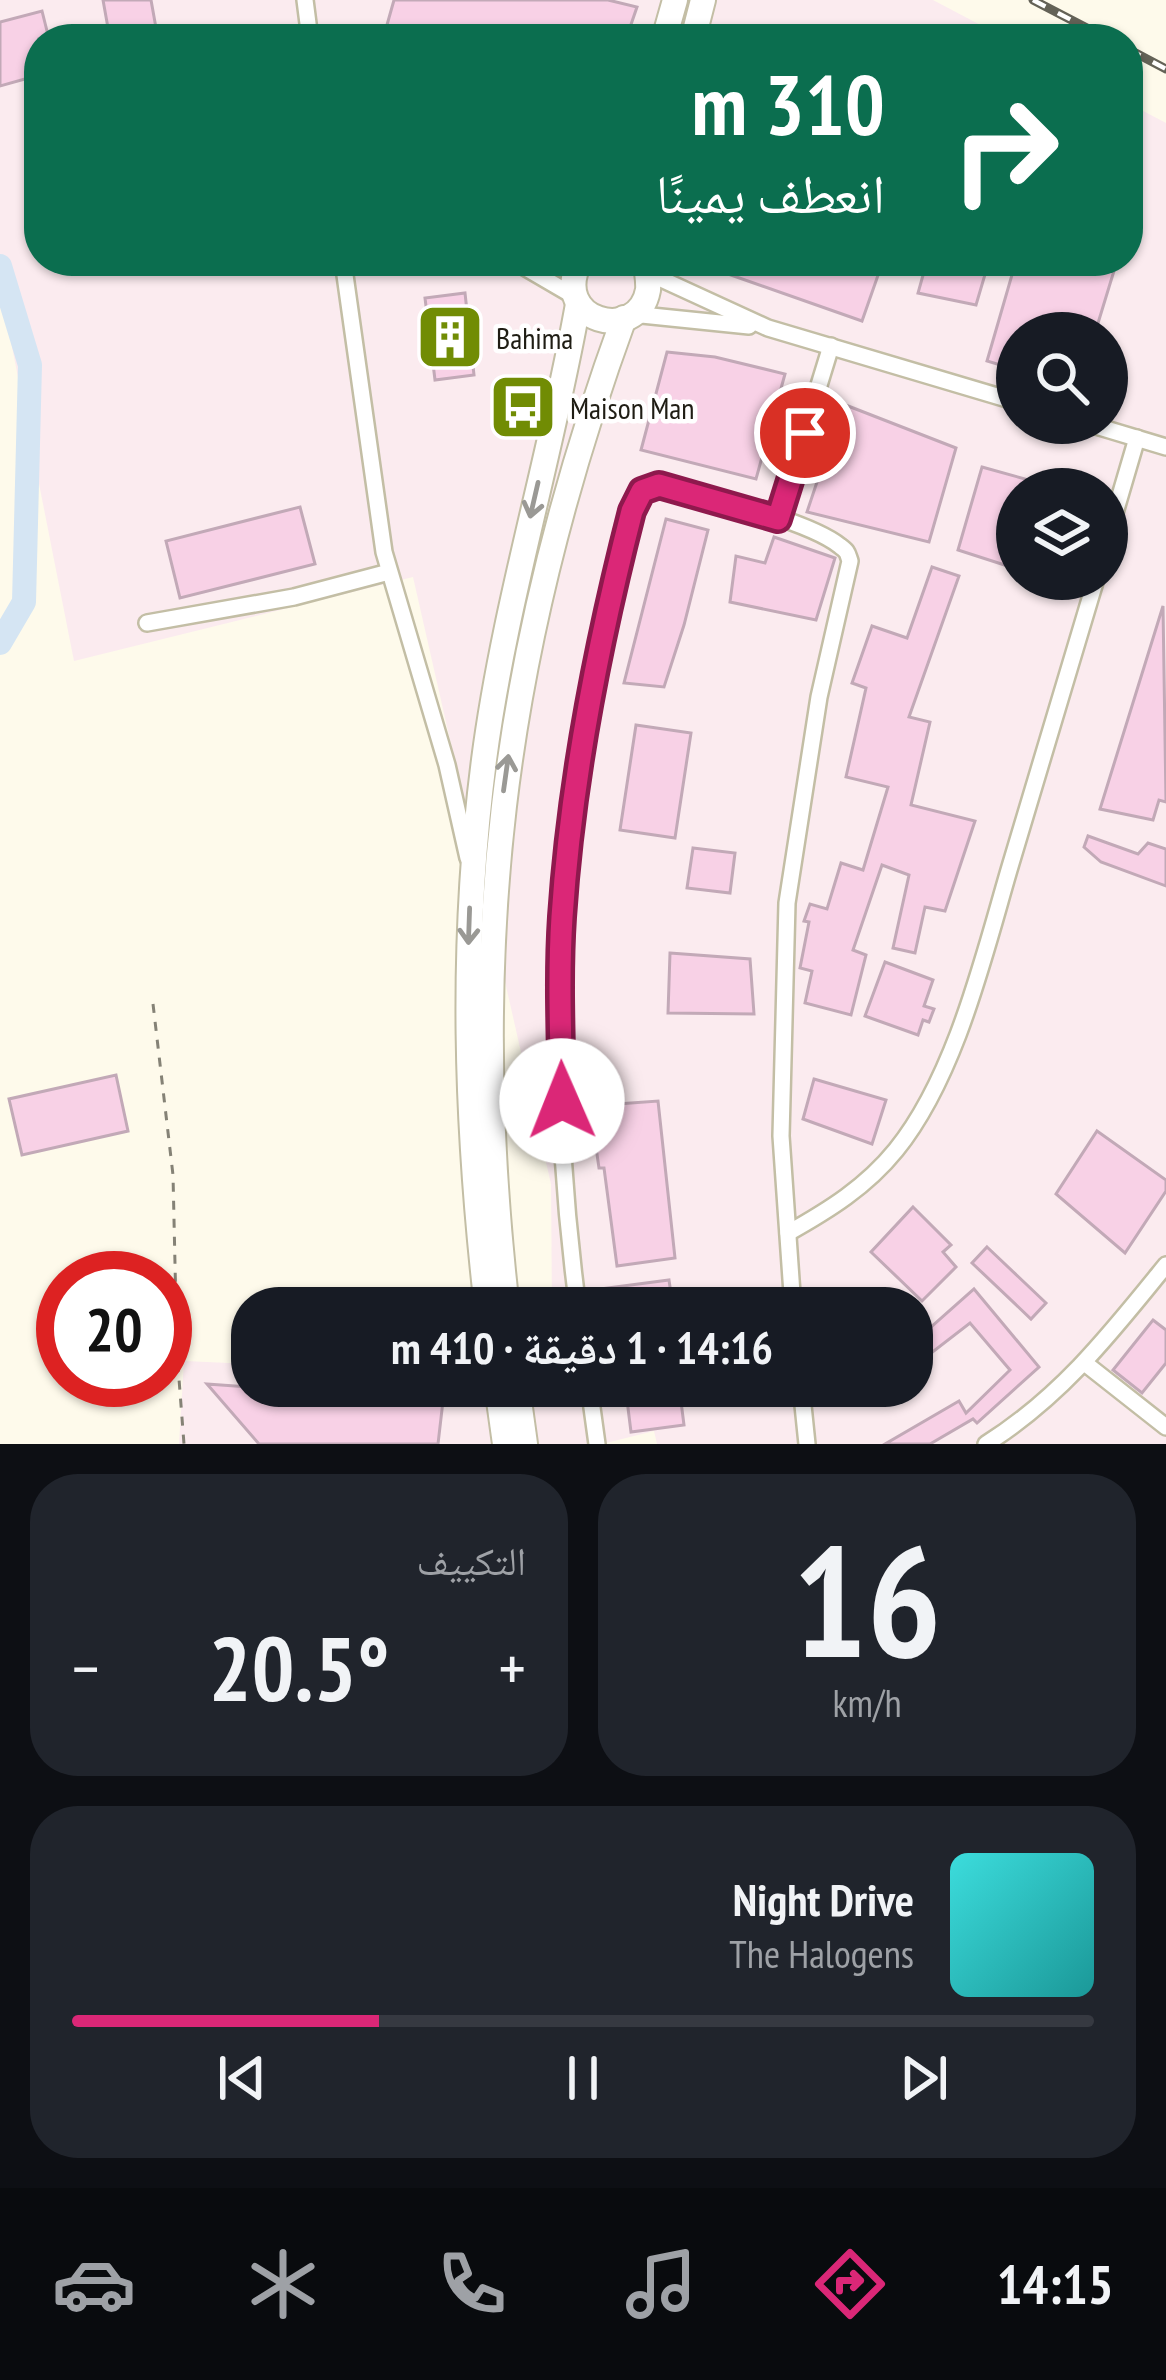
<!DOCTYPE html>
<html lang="ar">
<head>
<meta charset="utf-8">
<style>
	body { margin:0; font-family:"PT Sans Narrow","Noto Naskh Arabic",sans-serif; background:#20242c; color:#f1f3f6; direction:rtl; height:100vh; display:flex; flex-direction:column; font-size:45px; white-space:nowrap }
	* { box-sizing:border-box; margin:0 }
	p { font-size:39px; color:#9ea1a6 }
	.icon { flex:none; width:66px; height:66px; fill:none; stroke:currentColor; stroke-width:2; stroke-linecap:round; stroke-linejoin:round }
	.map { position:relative; height:1444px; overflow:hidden; direction:ltr }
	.panel { display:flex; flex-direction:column; gap:30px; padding:30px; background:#0d0f14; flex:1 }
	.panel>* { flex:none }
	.guide { position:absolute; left:24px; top:24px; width:1119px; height:252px; border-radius:48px; box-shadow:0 3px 9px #0004; direction:rtl; background:#0b6e4f; color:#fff; overflow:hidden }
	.controls { position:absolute; left:996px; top:312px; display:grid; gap:24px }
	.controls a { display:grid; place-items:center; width:132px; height:132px; border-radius:50%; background:#171b24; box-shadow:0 3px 9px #0004; font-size:60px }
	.speed { position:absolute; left:36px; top:1251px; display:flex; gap:24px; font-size:60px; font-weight:700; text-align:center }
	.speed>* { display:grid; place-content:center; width:156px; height:156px; border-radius:50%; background:#171b24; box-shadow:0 3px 9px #0004; line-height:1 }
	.speed .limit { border:18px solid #d22; background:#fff; color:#111 }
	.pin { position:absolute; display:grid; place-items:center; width:102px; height:102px; color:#fff; margin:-51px; border:6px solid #fff; border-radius:50%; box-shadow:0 3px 12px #0007 }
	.me { position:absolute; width:132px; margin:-66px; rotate:359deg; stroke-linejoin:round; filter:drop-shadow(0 0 9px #0008) }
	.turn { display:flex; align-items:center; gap:42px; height:252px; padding:0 60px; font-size:54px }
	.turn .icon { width:156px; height:156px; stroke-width:2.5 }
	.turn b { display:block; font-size:84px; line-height:102px }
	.big { font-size:90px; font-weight:700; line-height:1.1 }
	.panel .widget { flex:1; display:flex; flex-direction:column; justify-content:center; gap:18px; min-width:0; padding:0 42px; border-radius:48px; background:#20242c }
	.panel .dial { align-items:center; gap:0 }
	.dial b { font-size:156px; line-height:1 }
	.song { display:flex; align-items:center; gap:36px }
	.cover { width:144px; height:144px; border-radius:18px; background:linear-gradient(135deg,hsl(180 70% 55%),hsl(180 70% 35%)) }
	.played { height:12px; border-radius:6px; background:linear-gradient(90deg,#db2777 30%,#363941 30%) }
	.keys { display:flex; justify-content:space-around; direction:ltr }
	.heat { display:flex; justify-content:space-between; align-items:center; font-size:66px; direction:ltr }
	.panel .tiles { flex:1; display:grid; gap:30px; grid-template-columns:1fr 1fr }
	.widget:last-child { grid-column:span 2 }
	.trip { position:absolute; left:231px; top:1287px; width:702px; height:120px; border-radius:48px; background:#171b24; box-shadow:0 3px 9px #0004; font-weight:700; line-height:120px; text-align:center; direction:rtl }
	.tab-bar { display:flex; height:192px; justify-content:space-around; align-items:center; background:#090b0e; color:#9ea1a6 }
	.tab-bar .icon { width:84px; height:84px }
	.tab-bar .active { color:#db2777 }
	.tab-bar b { font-size:54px; color:#f1f3f6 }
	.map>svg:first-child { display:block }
</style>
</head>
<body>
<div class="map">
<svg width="1166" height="1444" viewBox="0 0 1166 1444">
	<rect width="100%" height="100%" fill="#fefaeb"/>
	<path fill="#fbebef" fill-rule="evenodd" d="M0,0H933L1007,39H39V261H1128V103L1166,123V1444H657L654,1431L602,1444H179L184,1361L252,1364V1386H912V1308H552L551,1184L413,577L74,661L0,286ZM1017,333H1107V423H1017ZM1017,489H1107V579H1017Z"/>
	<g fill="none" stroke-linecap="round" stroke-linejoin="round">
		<polyline stroke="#d5e5f3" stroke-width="24" points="0,266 30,365 24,602 0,643"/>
	</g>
	<g fill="#f8d1e6" stroke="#c2a9b7" stroke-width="3">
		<polygon points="103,0 151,0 158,39 110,39"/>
		<polygon points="394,0 608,0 637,7 626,39 383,39"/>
		<polygon points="42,11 49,39 39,39 39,75 0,86 0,22"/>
		<polygon points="691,261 883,261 862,321"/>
		<polygon points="927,261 989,261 976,305 918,293"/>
		<polygon points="1016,261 1117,261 1095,333 1017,333 1017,370 987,361"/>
		<polygon points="465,293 474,375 435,380 425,298"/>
		<polygon points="667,352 715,357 785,374 756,479 641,450"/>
		<polygon points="843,404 956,448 929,542 807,512"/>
		<polygon points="982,467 1050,486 1050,489 1017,489 1017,569 958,550"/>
		<polygon points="300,507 315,564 180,598 166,541"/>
		<polygon points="666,519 708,530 684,625 664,687 624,683"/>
		<polygon points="774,537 835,558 816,620 730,602 736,556 765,563"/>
		<polygon points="932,567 959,576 909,717 930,722 911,805 975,821 945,911 925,907 915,953 893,948 909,875 882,865 853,950 866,955 851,1015 805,1003 812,971 800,968 809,922 804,921 810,904 827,909 841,863 863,870 888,787 846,777 866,688 852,683 872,626 907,638"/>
		<polygon points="1163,606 1166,802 1159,800 1153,820 1100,809"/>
		<polygon points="636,725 691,733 675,838 620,830"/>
		<polygon points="1088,836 1138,854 1148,843 1166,849 1166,886 1101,862 1084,847"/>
		<polygon points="693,848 735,853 730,893 687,888"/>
		<polygon points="670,953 750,959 754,1014 668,1013"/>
		<polygon points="885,962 933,980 924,1006 934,1009 929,1022 923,1020 918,1035 865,1016"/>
		<polygon points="116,1075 128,1131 22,1155 9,1099"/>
		<polygon points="814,1079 886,1100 872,1144 803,1119"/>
		<polygon points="658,1101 675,1258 617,1266 604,1168 599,1168 590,1106"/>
		<polygon points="1097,1131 1166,1180 1166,1191 1125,1253 1056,1194"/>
		<polygon points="913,1207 951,1245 943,1252 956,1267 922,1301 871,1252"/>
		<polygon points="987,1247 1046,1303 1031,1319 972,1263"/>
		<polygon points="669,1280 673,1308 603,1308 600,1289"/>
		<polygon points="974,1289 1039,1367 977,1423 973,1419 930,1444 885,1444 959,1401 966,1413 1010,1370 970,1323 917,1364 912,1359 912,1344"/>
		<polygon points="1153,1320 1166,1330 1166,1363 1142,1393 1113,1370"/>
		<polygon points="207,1384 443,1401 438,1444 259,1444"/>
		<polygon points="679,1386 684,1425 631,1432 626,1392"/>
	</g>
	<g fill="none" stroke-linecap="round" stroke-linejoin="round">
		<g stroke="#c3bea5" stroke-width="20">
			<g id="minor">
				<polyline points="305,0 310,39"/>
				<polyline points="343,261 384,552 447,765 468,858"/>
				<polyline points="514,261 574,296"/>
				<polyline points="646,272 768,328 1017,402"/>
				<polyline points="632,314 749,326"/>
				<polyline points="1086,423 1166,447"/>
				<polyline points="778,519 831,346"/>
				<polyline points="1107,540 1137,438"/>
				<polyline points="147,623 294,597 389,572"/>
				<path d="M788,1233C829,1210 866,1187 896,1150C955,1077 983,959 1009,870C1038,773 1067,676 1096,579"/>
				<path d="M578,1308C555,1137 552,957 576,786C588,698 611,612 628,525L642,491L653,485C694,491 809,521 840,546C848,552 847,552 850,561L819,697L787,903L781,1136L793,1308"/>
				<polyline points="1086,1364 1166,1427"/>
				<polyline points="589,1386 597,1444"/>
				<polyline points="801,1386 807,1444"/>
				<path d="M986,1444C1061,1397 1111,1333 1166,1265"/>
			</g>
		</g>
		<g stroke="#c3bea5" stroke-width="28">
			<g id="highway">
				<polyline points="664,39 675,0"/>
				<polyline points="693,39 703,0"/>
				<path d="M580,261C549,321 638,345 648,290C649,280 646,270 646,261"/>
				<path d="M487,1308C466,1123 460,946 484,760C504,606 551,457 578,304"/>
				<path d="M507,1308C466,953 501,654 624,318"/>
				<polyline points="497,1386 505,1444"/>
				<polyline points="517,1386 525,1444"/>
			</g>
		</g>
		<polyline stroke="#858276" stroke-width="3" stroke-dasharray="9 9" stroke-linecap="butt" points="153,1004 173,1175 177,1353 184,1444"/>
		<use href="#minor" stroke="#fff" stroke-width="15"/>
		<use href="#highway" stroke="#fff" stroke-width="24"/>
		<g stroke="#646257" stroke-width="9">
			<g id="rail">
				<polyline points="1033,0 1108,39"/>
				<polyline points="1128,49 1166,69"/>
			</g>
		</g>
		<use href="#rail" stroke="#fff" stroke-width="4.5" stroke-dasharray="14" stroke-linecap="butt"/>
	</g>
	<defs><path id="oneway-shaft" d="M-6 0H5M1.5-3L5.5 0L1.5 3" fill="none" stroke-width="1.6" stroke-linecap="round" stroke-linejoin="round" transform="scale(3)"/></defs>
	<g stroke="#9a9995">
		<use href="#oneway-shaft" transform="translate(534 500) rotate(103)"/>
		<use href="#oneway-shaft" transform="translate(506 773) rotate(-82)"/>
		<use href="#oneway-shaft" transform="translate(469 926) rotate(92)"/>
	</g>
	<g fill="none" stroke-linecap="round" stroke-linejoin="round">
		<g stroke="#8e194d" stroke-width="30">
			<path id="route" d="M562,1101C561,1040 558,978 562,917C571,780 598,643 632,511L642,491L659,485L778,519L805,433"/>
		</g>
		<use href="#route" stroke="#db2777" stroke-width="21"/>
	</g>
	<defs>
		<g id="building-square" transform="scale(3.45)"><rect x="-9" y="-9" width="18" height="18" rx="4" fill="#718c04" stroke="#fff"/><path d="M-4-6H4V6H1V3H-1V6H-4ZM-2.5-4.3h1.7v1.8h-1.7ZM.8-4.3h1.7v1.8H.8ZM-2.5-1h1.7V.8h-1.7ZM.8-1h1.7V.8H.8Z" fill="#fff"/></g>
		<g id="bus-square" transform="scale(3.45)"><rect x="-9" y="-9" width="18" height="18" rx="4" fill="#718c04" stroke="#fff"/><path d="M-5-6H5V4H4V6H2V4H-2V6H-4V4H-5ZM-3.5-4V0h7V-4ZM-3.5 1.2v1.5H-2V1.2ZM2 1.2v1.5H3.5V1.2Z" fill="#fff"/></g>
	</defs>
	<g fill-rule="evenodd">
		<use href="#building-square" x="450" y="337"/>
		<use href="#bus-square" x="523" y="407"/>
	</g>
	<g text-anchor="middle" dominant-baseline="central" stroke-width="9" stroke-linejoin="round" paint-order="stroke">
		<g font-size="30" fill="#1f1d14" stroke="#fff" text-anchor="start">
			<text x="496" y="337">Bahima</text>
			<text x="570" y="407">Maison Man</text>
		</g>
	</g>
</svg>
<div class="controls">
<a><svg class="icon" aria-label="search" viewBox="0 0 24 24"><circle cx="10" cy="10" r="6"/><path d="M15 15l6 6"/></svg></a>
<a><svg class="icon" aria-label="layers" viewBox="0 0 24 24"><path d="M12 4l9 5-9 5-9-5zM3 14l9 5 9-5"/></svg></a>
</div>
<div class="speed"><div class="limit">20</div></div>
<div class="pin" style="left:805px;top:433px;background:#d93025"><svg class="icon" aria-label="arrive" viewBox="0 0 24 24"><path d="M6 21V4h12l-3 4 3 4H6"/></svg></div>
<svg class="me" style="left:562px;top:1101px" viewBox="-20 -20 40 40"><circle r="19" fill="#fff"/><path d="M0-13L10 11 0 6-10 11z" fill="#db2777"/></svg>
<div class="trip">14:16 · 1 دقيقة · 410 m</div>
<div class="guide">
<div class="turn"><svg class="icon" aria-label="right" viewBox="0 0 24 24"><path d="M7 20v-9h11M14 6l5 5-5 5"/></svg><div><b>310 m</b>انعطف يمينًا</div></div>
</div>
</div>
<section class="panel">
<div class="tiles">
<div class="widget dial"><b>16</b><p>km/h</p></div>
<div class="widget"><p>التكييف</p>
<div class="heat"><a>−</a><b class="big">20.5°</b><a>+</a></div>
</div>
<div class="widget">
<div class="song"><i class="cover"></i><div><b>Night Drive</b><p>The Halogens</p></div></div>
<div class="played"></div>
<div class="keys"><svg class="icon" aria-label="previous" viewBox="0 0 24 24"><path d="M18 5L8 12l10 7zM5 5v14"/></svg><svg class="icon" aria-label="pause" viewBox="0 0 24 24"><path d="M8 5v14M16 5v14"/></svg><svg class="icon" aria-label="next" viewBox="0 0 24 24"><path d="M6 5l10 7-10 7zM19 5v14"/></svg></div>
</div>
</div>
</section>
<nav class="tab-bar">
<b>14:15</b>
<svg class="icon active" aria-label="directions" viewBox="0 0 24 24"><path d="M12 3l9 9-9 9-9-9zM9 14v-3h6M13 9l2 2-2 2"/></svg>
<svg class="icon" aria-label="music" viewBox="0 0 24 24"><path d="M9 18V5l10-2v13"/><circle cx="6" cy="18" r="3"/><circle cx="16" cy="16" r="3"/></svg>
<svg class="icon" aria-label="phone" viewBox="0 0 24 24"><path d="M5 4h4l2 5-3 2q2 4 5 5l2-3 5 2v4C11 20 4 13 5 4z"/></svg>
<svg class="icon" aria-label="climate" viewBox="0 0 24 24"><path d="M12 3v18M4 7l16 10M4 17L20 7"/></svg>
<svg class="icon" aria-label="car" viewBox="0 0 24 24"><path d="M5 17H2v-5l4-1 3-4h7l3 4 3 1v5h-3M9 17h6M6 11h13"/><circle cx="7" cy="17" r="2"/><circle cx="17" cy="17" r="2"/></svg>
</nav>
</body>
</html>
